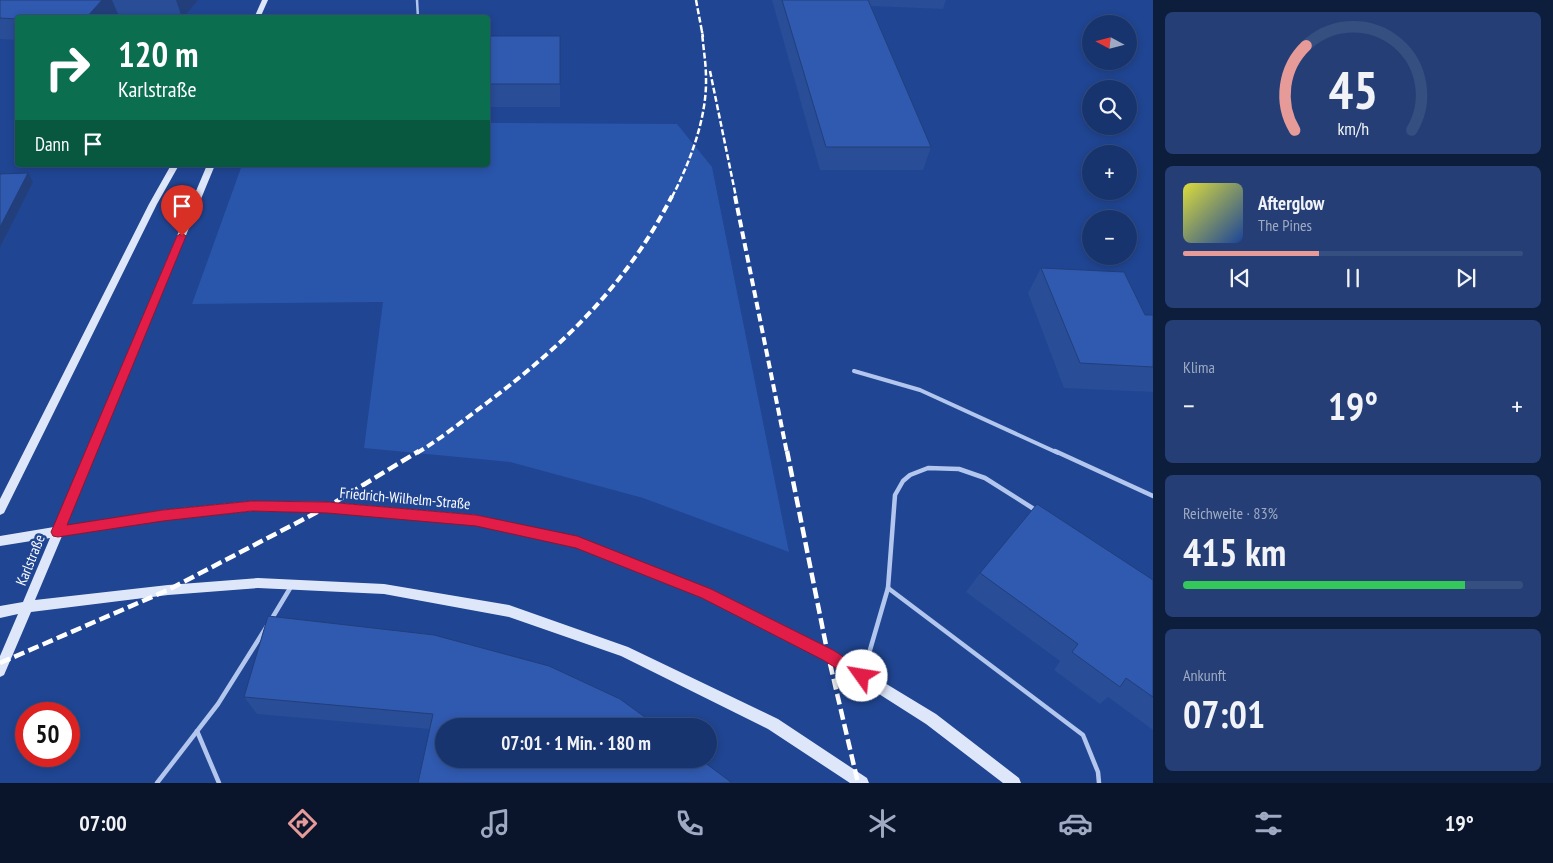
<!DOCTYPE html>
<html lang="de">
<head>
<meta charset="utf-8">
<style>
	body { margin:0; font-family:"PT Sans Narrow",sans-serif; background:#253f76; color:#f1f3f6; height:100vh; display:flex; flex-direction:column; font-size:19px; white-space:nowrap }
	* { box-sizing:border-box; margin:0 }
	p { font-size:16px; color:#9faac2 }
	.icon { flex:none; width:28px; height:28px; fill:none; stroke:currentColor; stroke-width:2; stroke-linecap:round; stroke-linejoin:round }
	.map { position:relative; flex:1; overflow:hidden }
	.drawer { display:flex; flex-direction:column; gap:12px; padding:12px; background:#0d1d3c; width:400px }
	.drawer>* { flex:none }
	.guide { position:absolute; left:15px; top:15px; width:475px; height:152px; border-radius:5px; box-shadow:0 2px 8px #0003,0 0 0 1px #364f81; background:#0b6e4f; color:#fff; overflow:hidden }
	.needle { width:32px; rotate:277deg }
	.controls { position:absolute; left:1082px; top:15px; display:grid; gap:10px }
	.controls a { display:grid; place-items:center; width:55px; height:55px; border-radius:50%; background:#18346e; box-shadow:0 2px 8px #0003,0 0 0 1px #364f81; font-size:25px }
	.speed { position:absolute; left:15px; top:702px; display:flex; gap:10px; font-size:25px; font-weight:700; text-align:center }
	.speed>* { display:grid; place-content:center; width:65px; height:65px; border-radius:50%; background:#18346e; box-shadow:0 2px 8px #0003,0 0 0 1px #364f81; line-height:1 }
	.speed .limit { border:8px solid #d22; background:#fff; color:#111 }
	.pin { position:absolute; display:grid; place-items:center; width:42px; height:42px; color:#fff; margin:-51px -21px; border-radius:50% 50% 50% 0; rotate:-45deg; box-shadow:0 0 5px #0007 }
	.pin .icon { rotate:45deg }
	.me { position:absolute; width:55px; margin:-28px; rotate:302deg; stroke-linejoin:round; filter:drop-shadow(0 0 4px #0008) }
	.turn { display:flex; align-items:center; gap:18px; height:105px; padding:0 20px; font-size:22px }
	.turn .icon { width:65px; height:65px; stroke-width:2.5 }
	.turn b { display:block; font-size:35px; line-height:42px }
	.then { display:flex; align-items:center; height:48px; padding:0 20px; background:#0003; gap:10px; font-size:19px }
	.big { font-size:38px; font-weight:700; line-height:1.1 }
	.drawer .tile { flex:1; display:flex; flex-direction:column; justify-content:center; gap:8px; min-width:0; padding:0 18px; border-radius:8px; background:#253f76 }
	.drawer .dial { align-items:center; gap:0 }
	.dial svg { height:130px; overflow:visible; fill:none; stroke:#364f81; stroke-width:7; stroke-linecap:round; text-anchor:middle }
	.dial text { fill:#f1f3f6; stroke:none }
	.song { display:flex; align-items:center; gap:15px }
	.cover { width:60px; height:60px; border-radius:8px; background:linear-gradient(135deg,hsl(60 70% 55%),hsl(220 70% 35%)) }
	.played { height:5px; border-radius:2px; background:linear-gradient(90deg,#e69b98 40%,#364f81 40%) }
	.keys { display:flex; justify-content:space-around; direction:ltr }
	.heat { display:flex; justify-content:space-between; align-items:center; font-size:28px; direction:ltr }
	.charge { height:8px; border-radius:4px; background:linear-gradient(90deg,#34c759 83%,#364f81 0) }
	.trip { position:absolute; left:435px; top:718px; width:282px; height:50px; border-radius:25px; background:#18346e; box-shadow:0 2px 8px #0003,0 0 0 1px #364f81; font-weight:700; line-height:50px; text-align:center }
	.tabs { display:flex; height:80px; justify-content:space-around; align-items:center; background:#0a152c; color:#9faac2 }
	.tabs .icon { width:35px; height:35px }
	.tabs .on { color:#e69b98 }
	.tabs b { font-size:22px; color:#f1f3f6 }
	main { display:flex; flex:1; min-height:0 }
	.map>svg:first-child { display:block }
</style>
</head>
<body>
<main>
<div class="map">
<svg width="1153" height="783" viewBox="0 0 1153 783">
	<rect width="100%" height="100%" fill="#204592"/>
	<polygon fill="#2955ab" points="488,123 677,124 712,167 789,552 643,498 510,462 364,448 383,302 192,304 242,165 488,165"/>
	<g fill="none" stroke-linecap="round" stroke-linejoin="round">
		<polyline stroke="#b2c6ee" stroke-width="2.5" points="417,0 418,18"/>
		<polyline stroke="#b2c6ee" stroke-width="4" points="854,371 920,390 1058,453"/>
		<g stroke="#b2c6ee" stroke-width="4.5">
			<polyline points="1055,451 1153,496"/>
			<polyline points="888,588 1083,735 1098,772 1099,783"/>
			<polyline points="271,620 292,585"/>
			<polyline points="863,674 888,588 895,495 903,481 910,475 928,468 959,469 985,478 1037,511"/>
			<polyline points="197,731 219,783"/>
			<polyline points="157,783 218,704 267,626"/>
		</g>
		<g fill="#dee7fa" fill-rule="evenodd">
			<polygon points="262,0 268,0 260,18 254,18"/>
			<polygon points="171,165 179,165 157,204 4,513 0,515 0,499 149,204"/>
			<polygon points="207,165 215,165 66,526 163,510 252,501 327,502 476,515 577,537 711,590 832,651 936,714 1019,778 1021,783 1003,783 926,724 824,659 703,598 576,547 476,525 327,512 252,511 163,520 62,536 35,600 168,585 258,578 384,584 509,605 628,647 778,719 867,778 869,783 850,783 768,729 621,656 509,617 384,594 258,588 168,595 31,612 4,675 0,677 0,656 18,614 0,618 0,606 23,602 50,538 0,546 0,536 54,527"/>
		</g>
		<g stroke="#fff" stroke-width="2.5" stroke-dasharray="6 2.5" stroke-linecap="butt">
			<polyline points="696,0 703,37"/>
			<polyline points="710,71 736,197"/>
			<path d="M672,197C690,162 707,118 706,78C706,62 703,47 702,31"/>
		</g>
		<g stroke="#fff" stroke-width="4" stroke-dasharray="8 4" stroke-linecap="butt">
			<polyline points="735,196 787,453"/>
			<path d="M417,453C442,438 465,419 488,402C566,343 627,284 672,196"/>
		</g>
		<g stroke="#fff" stroke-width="4.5" stroke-dasharray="11 4.5" stroke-linecap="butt">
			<polyline points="787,451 828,655 858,783"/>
			<polyline points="0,663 168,590 327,507 419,451"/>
		</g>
	</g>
	<g fill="#294d97">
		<polygon points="0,0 198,0 183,18 167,18 118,14 115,18 18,18 18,40 0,39"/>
		<polygon points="772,0 946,0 943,9 871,6 931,147 923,170 820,170"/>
		<polygon points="488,36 560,58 560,107 488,107"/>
		<polygon points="1041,268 1145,315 1153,315 1153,392 1064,388 1028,293"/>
		<polygon points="980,573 1153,580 1153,730 1108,697 1100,704 1054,670 1060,661 966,592"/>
		<polygon points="268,616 732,783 430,729 257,714 244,697"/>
	</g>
	<g fill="#223f7b">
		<polygon points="102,0 112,0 118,14 115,18 86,18"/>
		<polygon points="176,0 198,0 183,18 182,18"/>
		<polygon points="28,173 33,182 0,247 0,227"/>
	</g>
	<g fill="#305ab0" stroke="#223f7b">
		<polygon points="0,0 102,0 86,18 18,18 18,19 0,18"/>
		<polygon points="782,0 868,0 931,147 826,147"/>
		<rect x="488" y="36" width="72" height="48"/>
		<polygon points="28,173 0,227 0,174"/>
		<polygon points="1041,268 1124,272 1145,315 1153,315 1153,367 1080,363"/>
		<polygon points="1037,504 1153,580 1153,697 1126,678 1120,687 1072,652 1078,644 980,573"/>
		<polygon points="268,616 434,635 549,666 620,699 657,726 444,726 444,759 700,759 732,783 418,783 433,714 244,697"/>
	</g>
	<polygon fill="#e11d48" stroke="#92132f" points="182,233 186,236 67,525 163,510 252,501 327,502 476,515 577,536 711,589 833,650 867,672 869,676 867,681 862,684 857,681 823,660 702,598 576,548 476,526 327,513 252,511 163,521 58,537 53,536 51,532 177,236"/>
	<g text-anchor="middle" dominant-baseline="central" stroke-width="5" stroke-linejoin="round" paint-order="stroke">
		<g font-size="15" fill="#fff" stroke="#204592">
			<text transform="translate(405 498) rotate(5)">Friedrich-Wilhelm-Straße</text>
			<text transform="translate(30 560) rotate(-68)">Karlstraße</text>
		</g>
	</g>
</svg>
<div class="controls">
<a><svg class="needle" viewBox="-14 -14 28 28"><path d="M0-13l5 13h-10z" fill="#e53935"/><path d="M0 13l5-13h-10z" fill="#9faac2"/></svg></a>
<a><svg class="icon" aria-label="search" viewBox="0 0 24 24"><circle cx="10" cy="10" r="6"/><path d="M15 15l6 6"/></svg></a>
<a>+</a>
<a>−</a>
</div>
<div class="speed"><div class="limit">50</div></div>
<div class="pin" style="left:182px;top:236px;background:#d93025"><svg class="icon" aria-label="arrive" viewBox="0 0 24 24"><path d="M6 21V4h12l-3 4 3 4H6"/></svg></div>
<svg class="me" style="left:862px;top:676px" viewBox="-20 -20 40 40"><circle r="19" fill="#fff"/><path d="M0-13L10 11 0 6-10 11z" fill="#e11d48"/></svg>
<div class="trip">07:01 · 1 Min. · 180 m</div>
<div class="guide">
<div class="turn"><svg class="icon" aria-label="right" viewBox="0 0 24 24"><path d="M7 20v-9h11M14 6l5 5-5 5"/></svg><div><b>120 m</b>Karlstraße</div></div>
<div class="then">Dann<svg class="icon" aria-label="arrive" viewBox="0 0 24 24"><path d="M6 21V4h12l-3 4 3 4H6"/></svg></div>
</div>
</div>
<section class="drawer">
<div class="tile dial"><svg viewBox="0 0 100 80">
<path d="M14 69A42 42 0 1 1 86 69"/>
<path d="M14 69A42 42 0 0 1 21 17" stroke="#e69b98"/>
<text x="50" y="56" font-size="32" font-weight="700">45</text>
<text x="50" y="72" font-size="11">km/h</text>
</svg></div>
<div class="tile">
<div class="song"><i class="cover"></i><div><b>Afterglow</b><p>The Pines</p></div></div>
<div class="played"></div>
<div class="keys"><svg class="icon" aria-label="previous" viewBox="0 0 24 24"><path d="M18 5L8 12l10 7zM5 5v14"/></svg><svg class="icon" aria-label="pause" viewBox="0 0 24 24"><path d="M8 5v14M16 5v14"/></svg><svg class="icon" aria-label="next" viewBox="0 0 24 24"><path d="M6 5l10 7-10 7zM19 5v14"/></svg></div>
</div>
<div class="tile"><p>Klima</p>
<div class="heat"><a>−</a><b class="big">19°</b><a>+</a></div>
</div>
<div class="tile"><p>Reichweite · 83%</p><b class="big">415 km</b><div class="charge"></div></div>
<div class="tile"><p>Ankunft</p><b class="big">07:01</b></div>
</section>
</main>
<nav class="tabs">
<b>07:00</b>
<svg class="icon on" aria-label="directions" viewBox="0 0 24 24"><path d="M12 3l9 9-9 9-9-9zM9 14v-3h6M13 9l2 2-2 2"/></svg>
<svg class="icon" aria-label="music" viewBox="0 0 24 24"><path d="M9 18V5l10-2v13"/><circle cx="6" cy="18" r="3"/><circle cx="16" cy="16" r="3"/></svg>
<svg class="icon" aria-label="phone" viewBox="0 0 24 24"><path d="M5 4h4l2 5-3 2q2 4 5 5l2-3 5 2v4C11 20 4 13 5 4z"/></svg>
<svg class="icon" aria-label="climate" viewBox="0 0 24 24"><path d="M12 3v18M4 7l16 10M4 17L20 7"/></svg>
<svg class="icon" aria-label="car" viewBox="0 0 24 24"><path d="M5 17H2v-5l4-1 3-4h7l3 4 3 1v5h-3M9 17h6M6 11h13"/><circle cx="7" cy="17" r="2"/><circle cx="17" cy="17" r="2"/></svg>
<svg class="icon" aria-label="filters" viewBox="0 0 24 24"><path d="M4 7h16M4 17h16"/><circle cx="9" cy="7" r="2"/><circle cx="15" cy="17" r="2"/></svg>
<b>19°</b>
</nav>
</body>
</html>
